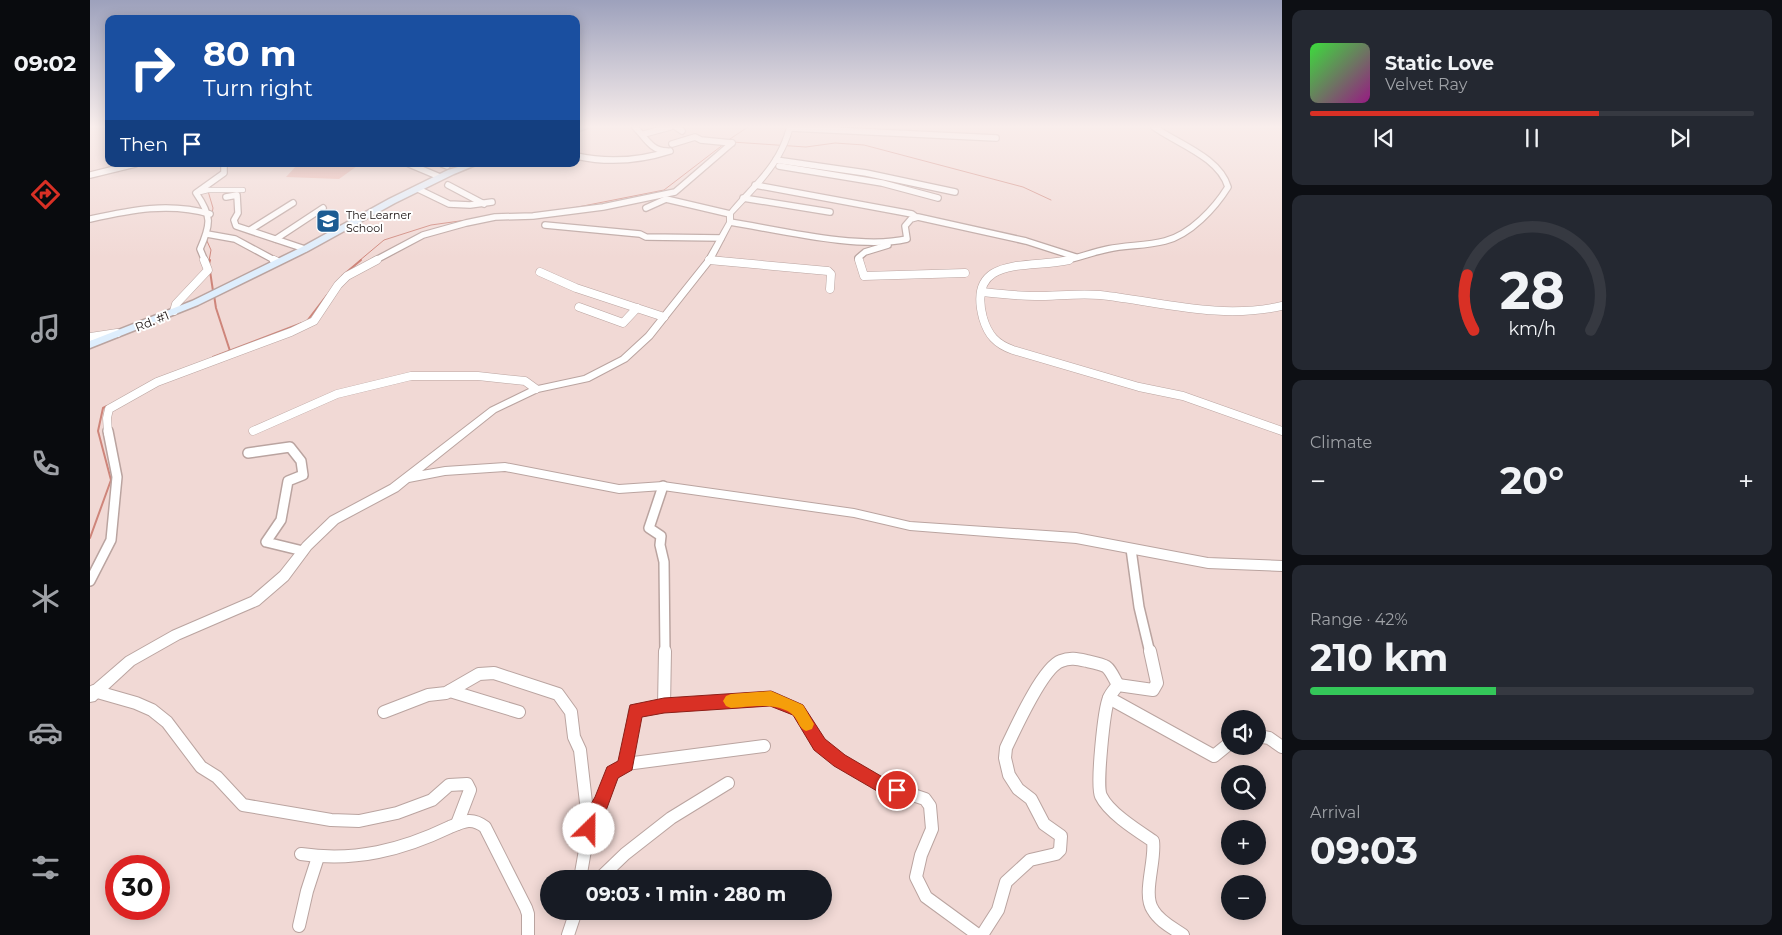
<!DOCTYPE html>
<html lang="en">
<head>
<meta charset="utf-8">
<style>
	body { margin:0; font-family:Montserrat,sans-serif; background:#242831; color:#f1f3f6; height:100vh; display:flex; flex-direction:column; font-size:19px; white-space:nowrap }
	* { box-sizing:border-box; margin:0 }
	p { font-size:16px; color:#9ea1a6 }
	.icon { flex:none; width:28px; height:28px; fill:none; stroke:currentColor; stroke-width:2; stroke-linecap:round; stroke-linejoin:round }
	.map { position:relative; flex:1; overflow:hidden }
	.panel { display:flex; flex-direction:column; gap:10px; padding:10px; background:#0d0f14; width:500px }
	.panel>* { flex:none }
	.guide { position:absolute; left:15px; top:15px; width:475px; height:152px; border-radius:10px; box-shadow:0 2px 12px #0003; background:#1a4fa0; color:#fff; overflow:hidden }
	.controls { position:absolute; left:1131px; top:710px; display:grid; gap:10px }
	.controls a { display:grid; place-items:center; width:45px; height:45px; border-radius:50%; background:#171b24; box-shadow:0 2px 12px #0003; font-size:25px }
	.speed { position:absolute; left:15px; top:855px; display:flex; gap:10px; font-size:25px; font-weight:700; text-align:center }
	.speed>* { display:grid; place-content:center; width:65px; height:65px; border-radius:50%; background:#171b24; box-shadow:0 2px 12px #0003; line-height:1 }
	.speed .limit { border:8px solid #d22; background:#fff; color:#111 }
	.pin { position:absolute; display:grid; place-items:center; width:42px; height:42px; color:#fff; margin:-21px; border:2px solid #fff; border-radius:50%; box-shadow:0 1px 5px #0007 }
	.me { position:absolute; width:55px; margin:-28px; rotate:23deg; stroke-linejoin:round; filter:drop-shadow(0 0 4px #0008) }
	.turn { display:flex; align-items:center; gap:18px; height:105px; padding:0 15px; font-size:22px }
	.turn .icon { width:65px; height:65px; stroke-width:2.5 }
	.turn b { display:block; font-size:35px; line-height:42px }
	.then { display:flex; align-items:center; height:48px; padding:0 15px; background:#0003; gap:10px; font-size:19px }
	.big { font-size:38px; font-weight:700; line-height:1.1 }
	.panel .tile { flex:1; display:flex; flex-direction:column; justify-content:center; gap:8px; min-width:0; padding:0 18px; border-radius:10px; background:#242831 }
	.panel .dial { align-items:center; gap:0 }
	.dial svg { height:130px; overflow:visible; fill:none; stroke:#363941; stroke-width:7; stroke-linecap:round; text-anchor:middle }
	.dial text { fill:#f1f3f6; stroke:none }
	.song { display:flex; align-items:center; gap:15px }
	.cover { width:60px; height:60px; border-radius:8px; background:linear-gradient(135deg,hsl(120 70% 55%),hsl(310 70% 35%)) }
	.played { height:5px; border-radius:2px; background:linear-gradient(90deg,#d93025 65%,#363941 65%) }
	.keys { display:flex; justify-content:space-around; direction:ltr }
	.heat { display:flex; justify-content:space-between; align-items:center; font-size:28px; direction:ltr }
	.charge { height:8px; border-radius:4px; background:linear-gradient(90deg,#34c759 42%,#363941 0) }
	.trip { position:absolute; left:450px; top:870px; width:292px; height:50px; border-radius:25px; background:#171b24; box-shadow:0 2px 12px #0003; font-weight:700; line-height:50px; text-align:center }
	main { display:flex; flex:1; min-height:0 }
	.tabs { display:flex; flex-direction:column; width:90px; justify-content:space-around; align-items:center; background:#090b0e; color:#9ea1a6 }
	.tabs .icon { width:35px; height:35px }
	.tabs .selected { color:#d93025 }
	.tabs b { font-size:22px; color:#f1f3f6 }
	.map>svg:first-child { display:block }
</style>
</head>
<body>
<main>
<nav class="tabs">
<b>09:02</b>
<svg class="icon selected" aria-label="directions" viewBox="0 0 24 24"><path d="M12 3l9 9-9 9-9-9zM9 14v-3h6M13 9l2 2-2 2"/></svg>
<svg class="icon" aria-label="music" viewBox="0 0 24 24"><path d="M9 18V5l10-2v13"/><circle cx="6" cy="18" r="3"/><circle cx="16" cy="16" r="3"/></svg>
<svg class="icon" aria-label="phone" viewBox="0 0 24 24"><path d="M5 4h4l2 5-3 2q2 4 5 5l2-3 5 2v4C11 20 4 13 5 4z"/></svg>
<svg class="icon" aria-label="climate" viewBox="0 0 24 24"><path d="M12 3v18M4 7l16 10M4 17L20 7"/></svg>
<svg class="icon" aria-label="car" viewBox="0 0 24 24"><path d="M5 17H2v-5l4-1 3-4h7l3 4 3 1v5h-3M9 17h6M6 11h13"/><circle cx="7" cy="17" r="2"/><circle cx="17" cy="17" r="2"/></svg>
<svg class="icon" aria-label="filters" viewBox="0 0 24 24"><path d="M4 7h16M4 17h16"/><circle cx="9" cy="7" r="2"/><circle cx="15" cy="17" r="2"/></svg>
</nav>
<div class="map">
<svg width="1192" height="935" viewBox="0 0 1192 935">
	<rect width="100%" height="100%" fill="#f1d9d5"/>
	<polygon fill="#ebb4ac" points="208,164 270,164 249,179 196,177"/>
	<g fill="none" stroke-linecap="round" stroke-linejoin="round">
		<g stroke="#ce857a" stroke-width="1">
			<polyline points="637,141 658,127"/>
			<polyline points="642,142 716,147 745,143 774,145 933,187 961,200"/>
			<polyline points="118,191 123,208 117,241 121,250 119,261"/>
			<polyline points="478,209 574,190 634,144"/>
			<polyline points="269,261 294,240 341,225 377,220"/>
		</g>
		<g stroke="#ce857a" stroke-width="2">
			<polyline points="119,264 120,260"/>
			<polyline points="120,271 123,291"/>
			<polyline points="252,276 271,260"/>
			<polyline points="124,295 126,308 140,351"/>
			<polyline points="217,321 237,295"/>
			<polyline points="123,357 212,323"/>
			<polyline points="0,538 21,480 8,431 13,408 17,406"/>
		</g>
		<g stroke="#baa4a0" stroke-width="6">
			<polyline id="pedestrian" points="106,193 118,190 153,190"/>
		</g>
		<g stroke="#baa4a0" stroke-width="8">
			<g id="minor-far3">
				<path d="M545,127C555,137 561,151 577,151"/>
				<polyline points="586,127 592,131"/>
				<polyline points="700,128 906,138"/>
				<polyline points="554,134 580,127"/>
				<polyline points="582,144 605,137 611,140 642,143"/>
				<path d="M486,156C518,163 549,161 580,151"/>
				<polyline points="686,160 776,173 865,192"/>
				<polyline points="319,164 350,177"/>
				<polyline points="352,164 357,166"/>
				<polyline points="689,166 792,183 848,198"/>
				<polyline points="0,175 45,164"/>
				<polyline points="358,185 394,204"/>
				<polyline points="665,185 822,214 826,217"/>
				<polyline points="328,189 359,204 380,205 402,202"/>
				<polyline points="136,197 147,195 148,213 144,220 146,226 215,249"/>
				<polyline points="653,198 740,212"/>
				<polyline points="556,208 576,199 640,214"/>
				<path d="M0,219C41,210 79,202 120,214"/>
				<path d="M640,222C689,230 770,250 817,239L815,226L821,219L828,217L936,241L986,257"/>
				<polyline points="455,225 550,234 556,237 631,238"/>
				<polyline points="160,230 203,203"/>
				<polyline points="117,234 145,239 186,261"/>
				<polyline points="186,239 233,208"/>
				<polyline points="619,260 632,261"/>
				<path d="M115,261L110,249C121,224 122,216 106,193L134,173V164"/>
				<polyline points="284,261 333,235 376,223 405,217 443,216 513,207 585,192 642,143"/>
				<polyline points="769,261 768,258 775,252 798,245"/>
				<path d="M973,261C988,258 1003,252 1018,249C1037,245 1056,246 1075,241C1100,235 1125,208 1138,187C1129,157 1088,144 1064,127"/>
			</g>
		</g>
		<g stroke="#baa4a0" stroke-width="9">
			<g id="minor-far2">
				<polyline points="184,260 186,261"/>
				<polyline points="619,260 738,271 741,274 740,289"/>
				<polyline points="769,260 774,276 875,273"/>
				<path d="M979,260C940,269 876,254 893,318C898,335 906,344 923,350L1049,387L1093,396L1192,431"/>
				<polyline points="450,272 486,288 574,317"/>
				<path d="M892,292C910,294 927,296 945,296C967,296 989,293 1010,295C1072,302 1130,320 1192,306"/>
				<polyline points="489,307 533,323 547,308"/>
				<polyline points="84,311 86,304 118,270 114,260"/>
				<polyline points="0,337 27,333"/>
				<polyline points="163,431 247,394 321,376 388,376 435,381 446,389"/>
				<polyline points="18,433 17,418 19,409 67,382 201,332 224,321 248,285 257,276 287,260"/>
			</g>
		</g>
		<g stroke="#baa4a0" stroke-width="12">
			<g id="minor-far1">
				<polyline points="158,453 200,447 211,461 213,475 198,481 191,520 176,542 213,551"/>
				<polyline points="573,486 559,528 571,536 570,545 574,562 575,653"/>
				<polyline points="1041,549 1049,607 1060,653"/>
				<polyline points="0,581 21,540 27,477 18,431"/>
			</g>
		</g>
		<g stroke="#baa4a0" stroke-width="14">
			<g id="minor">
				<path d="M1060,651L1067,683L1063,690L1028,685C1025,689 1021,693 1019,698C1014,709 1006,786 1011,796C1019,813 1048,831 1063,841C1066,861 1052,894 1063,910C1069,921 1083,928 1093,935"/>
				<polyline points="4,691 46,703 62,710 77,722 111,767 127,777 153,805 241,820 269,821 307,813 342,800 359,785 377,784 380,790 367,824"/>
				<polyline points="360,691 429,712"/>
				<polyline points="1019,698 1124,756 1140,743"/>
				<polyline points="574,706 681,698 708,710 729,744 750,761 793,785 835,799 840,806 842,829 831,855 826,877 836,897 888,935"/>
				<polyline points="294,712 338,695 356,693 389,674 404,673 468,694 481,712 484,737 490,750 499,829"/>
				<polyline points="1168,736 1179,738 1192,747"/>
				<polyline points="536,764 545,711 574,706 575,651"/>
				<path d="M211,854C265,862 312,850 360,827C374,821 382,817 395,827L436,908L438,914V935"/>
				<polyline points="490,879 500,821 511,802 523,773 536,764 674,746"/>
				<polyline points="509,879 535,854 581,818 638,783"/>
				<polyline points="209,926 217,891 228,857"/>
				<polyline points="478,935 486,911"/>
				<path d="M892,935L908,910L916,882L940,860L966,854L970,850L971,836L954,824L941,799L928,789L919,775L915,758L916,748C925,729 953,667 971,661C980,657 988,659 997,661C1020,666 1017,665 1028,685"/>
			</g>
		</g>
		<g stroke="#baa4a0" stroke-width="2">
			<path id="tertiary" d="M697,127H703C693,165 669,186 643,214V222L622,262L562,338L537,361L499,381L448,392L406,412L332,471L355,467L415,463L529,485L573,482L764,509L820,522L986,533L1118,558L1192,561V571L1118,568L986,543L820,530L764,517L573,490L529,493L415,471L355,475L319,482L308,491L248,523L221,549L198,580L169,605L90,639L44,665L5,701L0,702V688L36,657L82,631L161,597L190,572L213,543L240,517L300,485L400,408L443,387L494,376L531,357L556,334L616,259L637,222V214C661,183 686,168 697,127Z"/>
		</g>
		<g stroke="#baa4a0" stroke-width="3">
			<g id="secondary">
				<polygon points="498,127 497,128 486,132 486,128"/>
				<polygon points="378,164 388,164 364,174 305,203 218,251 108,305 0,348 0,341 102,301 212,247 299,199 358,170"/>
			</g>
		</g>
		<use href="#pedestrian" stroke="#fff" stroke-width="4.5"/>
		<use href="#minor-far3" stroke="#fff" stroke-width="5.5"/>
		<use href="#minor-far2" stroke="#fff" stroke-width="8"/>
		<use href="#minor-far1" stroke="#fff" stroke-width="9"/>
		<use href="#minor" stroke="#fff" stroke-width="12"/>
		<use href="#tertiary" fill="#fff" fill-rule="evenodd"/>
		<use href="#secondary" fill="#deeefd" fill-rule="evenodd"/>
	</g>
	<linearGradient id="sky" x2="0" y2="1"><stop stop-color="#9da1bc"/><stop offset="0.49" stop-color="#f9eeec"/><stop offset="1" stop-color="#f9eeec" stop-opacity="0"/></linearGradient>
	<rect width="1192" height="258" fill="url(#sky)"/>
	<polygon fill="#d93025" stroke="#8d1f18" points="681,691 713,705 735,739 755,755 796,779 812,784 815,790 812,795 807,798 787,791 744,766 724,750 703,715 680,706 574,713 552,717 542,770 528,778 517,808 508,823 505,835 499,837 493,835 491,829 494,816 505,797 517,767 528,761 540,705 574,698"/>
	<path fill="#f59e0b" d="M681,691L713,705L724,724L722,729L716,731C709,728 709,722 704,716C690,701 659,707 641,708L636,706L633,701L636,696L641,694Z"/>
	<defs>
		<g id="school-square" transform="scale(1.25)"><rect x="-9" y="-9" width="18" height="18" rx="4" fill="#1d5c92" stroke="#fff"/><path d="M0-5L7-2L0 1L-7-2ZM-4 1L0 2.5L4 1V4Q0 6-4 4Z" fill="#fff"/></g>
	</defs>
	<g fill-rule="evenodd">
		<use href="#school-square" x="238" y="221"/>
	</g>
	<g text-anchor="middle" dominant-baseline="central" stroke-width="4" stroke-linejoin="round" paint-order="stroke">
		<g font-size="11" fill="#170f0e" stroke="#fff" text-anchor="start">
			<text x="256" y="215">The Learner<tspan x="256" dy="13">School</tspan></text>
		</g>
		<g font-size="12" fill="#170f0e" stroke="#fff">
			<text transform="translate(62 321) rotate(-22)">Rd. #1</text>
		</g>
	</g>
</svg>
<div class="controls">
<a><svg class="icon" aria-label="sound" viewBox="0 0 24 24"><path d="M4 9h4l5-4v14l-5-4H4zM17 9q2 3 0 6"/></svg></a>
<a><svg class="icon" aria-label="search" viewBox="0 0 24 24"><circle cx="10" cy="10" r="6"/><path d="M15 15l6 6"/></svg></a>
<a>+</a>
<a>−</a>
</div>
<div class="speed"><div class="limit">30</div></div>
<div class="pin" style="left:807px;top:790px;background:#d93025"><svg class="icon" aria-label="arrive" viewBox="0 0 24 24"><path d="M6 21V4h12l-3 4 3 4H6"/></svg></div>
<svg class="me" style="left:499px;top:829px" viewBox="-20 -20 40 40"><circle r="19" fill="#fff"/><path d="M0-13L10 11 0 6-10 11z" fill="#d93025"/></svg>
<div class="trip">09:03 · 1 min · 280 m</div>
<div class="guide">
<div class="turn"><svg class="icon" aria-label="right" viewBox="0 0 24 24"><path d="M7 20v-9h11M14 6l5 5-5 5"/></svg><div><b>80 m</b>Turn right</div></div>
<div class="then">Then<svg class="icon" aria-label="arrive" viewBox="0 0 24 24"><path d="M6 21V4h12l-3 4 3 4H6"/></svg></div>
</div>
</div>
<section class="panel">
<div class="tile">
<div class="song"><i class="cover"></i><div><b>Static Love</b><p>Velvet Ray</p></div></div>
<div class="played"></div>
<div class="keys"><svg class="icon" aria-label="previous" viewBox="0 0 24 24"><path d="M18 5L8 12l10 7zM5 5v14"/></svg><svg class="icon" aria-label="pause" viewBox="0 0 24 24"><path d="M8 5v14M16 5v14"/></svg><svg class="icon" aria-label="next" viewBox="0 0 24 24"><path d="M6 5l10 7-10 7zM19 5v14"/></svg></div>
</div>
<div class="tile dial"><svg viewBox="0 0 100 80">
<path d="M14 69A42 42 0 1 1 86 69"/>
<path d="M14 69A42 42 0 0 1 10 35" stroke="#d93025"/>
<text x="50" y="56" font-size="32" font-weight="700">28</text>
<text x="50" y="72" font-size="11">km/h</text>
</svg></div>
<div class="tile"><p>Climate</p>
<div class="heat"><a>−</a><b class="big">20°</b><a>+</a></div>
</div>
<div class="tile"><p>Range · 42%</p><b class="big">210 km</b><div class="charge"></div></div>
<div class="tile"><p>Arrival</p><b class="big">09:03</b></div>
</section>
</main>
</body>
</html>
